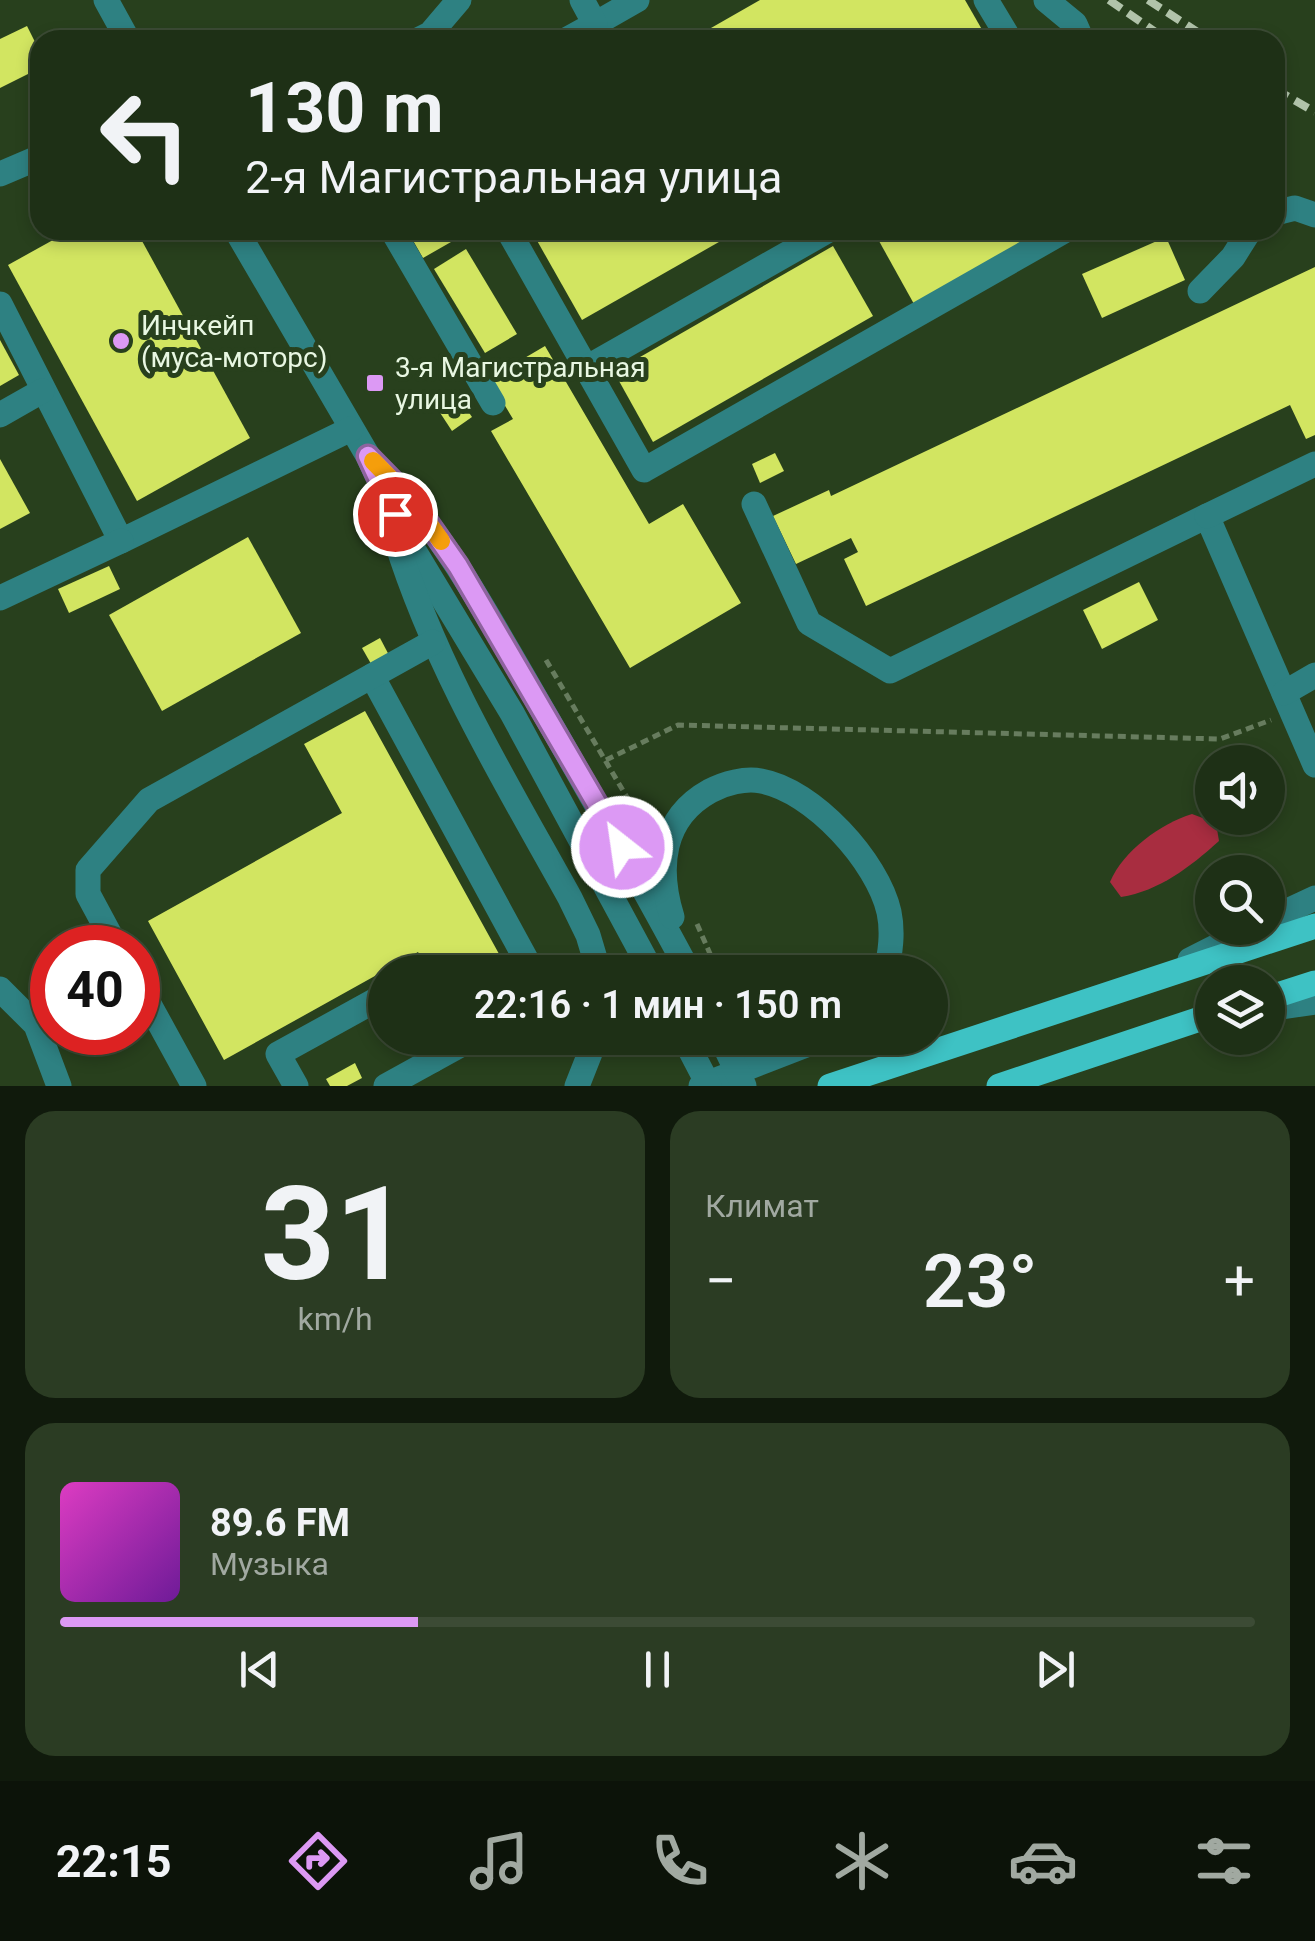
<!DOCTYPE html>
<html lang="ru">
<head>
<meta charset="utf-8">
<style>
	body { margin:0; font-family:Roboto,sans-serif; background:#2b3c23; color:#f1f3f6; height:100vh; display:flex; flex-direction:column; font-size:38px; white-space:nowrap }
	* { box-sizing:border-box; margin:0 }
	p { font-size:32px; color:#a1a9a1 }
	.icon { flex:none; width:55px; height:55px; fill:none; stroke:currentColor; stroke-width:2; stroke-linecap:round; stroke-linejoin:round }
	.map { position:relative; height:1086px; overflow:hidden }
	.details { display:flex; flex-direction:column; gap:25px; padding:25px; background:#101a0c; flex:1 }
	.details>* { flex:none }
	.top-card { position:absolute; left:30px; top:30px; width:1255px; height:210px; border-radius:30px; box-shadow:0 5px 15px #0003,0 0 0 2px #3c4b35; background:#1e3016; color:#f1f3f6; overflow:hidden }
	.buttons { position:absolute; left:1195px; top:745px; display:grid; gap:20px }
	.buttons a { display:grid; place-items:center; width:90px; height:90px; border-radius:50%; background:#1e3016; box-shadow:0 5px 15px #0003,0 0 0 2px #3c4b35; font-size:50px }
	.speed { position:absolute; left:30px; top:925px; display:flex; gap:20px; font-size:50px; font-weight:700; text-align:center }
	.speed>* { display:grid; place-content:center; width:130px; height:130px; border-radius:50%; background:#1e3016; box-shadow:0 5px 15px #0003,0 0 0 2px #3c4b35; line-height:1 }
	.speed .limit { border:15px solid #d22; background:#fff; color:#111 }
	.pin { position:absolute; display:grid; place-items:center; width:85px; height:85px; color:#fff; margin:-42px; border:5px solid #fff; border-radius:50%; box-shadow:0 2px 10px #0007 }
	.me { position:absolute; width:110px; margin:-55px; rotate:330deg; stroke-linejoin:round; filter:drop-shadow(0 0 8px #0008) }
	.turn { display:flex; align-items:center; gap:35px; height:210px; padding:0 50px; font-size:45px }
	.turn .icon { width:130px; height:130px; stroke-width:2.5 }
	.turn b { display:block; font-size:70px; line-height:85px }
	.big { font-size:75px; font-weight:600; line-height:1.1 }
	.details .tile { flex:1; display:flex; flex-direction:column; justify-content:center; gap:15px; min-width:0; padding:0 35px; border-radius:30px; background:#2b3c23 }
	.details .dial { align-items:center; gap:0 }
	.dial b { font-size:130px; line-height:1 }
	.song { display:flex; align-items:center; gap:30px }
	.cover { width:120px; height:120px; border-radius:15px; background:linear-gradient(135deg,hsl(310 70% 55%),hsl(280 70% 35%)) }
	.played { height:10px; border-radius:5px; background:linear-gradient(90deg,#dc99f4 30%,#3c4b35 30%) }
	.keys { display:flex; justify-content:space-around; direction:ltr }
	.heat { display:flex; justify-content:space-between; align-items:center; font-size:55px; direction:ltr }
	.details .tiles { flex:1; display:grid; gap:25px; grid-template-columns:1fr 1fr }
	.tile:last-child { grid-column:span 2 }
	.trip { position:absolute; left:368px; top:955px; width:580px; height:100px; border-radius:50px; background:#1e3016; box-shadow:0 5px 15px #0003,0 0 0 2px #3c4b35; font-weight:600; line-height:100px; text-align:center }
	.tabs { display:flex; height:160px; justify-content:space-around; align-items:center; background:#0c1309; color:#a1a9a1 }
	.tabs .icon { width:70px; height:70px }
	.tabs .on { color:#dc99f4 }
	.tabs b { font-size:45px; color:#f1f3f6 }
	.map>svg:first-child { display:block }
</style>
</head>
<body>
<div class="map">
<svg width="1315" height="1086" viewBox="0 0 1315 1086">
	<rect width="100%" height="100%" fill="#28401d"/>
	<path fill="#a82d40" d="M1192,814L1216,823L1219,841C1190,867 1159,891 1121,897L1110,882C1123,851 1160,824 1192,814Z"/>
	<g fill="#d2e561">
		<polygon points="760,0 965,0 988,40 690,40"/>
		<polygon points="27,26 40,52 40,68 0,88 0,39"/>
		<polygon points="71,230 136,230 250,438 137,501 8,265"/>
		<polygon points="407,230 472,230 423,258"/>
		<polygon points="531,230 740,230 582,320"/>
		<polygon points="878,230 1043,230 914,304 874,232"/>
		<polygon points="1166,237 1185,280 1102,318 1082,274"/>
		<polygon points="833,246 873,316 653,442 614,372"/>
		<polygon points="466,249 517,334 485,353 434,269"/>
		<polygon points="1315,267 1315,435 1306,439 1290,405 866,606 844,559 858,552 851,538 796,564 773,516 829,490 831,496"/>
		<polygon points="0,340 19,375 0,386"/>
		<polygon points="545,346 649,524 683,504 741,603 630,668 491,431 513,419 489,379"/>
		<polygon points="453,389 472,417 452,431 433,402"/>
		<polygon points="775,453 784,471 760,483 752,464"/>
		<polygon points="0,459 30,513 0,529"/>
		<polygon points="248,537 301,633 162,711 109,615"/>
		<polygon points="109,566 120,589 69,613 58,589"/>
		<polygon points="1139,582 1158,620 1102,649 1083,610"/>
		<polygon points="380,638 391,659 374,669 362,648"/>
		<polygon points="365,711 509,972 430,972 418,952 224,1060 148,921 342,813 304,744"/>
		<polygon points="355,1063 362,1078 347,1086 330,1086 326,1079"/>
	</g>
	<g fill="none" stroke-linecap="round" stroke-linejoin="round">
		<g stroke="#677c5e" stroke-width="5" stroke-dasharray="8 5" stroke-linecap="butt">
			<polyline points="546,660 638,816"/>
			<polyline points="606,760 678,725 1220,739 1271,720"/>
			<polyline points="697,924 718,972"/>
		</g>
		<g stroke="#2e8182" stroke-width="25">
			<polyline points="106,0 128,40"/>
			<polyline points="986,0 1010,40"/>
			<polyline points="1046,0 1075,24 1082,40"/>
			<polyline points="595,24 637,0"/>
			<polyline points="418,40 430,34 459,0"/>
			<polyline points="566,40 595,24 582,0"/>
			<polyline points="0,174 40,157"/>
			<polyline points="1275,213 1295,208 1315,215"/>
			<polyline points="236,230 368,456 407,539 512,713 652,972"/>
			<polyline points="392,230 493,403"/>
			<polyline points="508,230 644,470 1066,230"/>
			<polyline points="1200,291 1233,257 1250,230"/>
			<polyline points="0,304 121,541 351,429"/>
			<polyline points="586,368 829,230"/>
			<polyline points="0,415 42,391"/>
			<path d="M382,471C444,533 484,610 528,685C583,781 638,876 689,972"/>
			<polyline points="754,504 809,623 890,671 1207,516 1315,765"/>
			<polyline points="1207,516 1315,464"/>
			<path d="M396,540C436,668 505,781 570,898L588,935L599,972"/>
			<polyline points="0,598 121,541"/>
			<polyline points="372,676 533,972"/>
			<polyline points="1284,693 1315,675"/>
			<path d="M672,917C657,868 661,818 710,791C725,783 745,778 761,781C813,790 878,862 889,912C893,931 891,954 885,972"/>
			<polyline points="1268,920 1315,898"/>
			<polyline points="117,948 88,894 88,870 149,800 433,642"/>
			<polyline points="1190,960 1253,928"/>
			<polyline points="138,984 194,1086"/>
			<polyline points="0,989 36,1025 59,1086"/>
			<polyline points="1268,1009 1315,1002"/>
			<polyline points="421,1038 433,1060"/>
			<polyline points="296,1086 278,1054 385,995"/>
			<polyline points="386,1086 473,1038"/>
			<polyline points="577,1086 596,1038"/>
			<polyline points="701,1086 824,1038"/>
		</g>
		<g stroke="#3ec2c4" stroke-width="25">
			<polyline points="1268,998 1315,983"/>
			<polyline points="830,1086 1315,926"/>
			<polyline points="999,1086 1212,1015"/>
		</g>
		<g stroke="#b1c3aa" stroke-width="8" stroke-dasharray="15 8" stroke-linecap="butt">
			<polyline points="1109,0 1167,40"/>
			<polyline points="1148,0 1210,40"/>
			<polyline points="1275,89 1315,112"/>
		</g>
		<g stroke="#2e8182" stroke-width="25">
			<polyline points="684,1038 709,1086"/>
			<polyline points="721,1038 744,1086"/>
		</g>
	</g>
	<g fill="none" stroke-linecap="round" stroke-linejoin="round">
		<g stroke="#8f639f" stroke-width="25">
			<polyline id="route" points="395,514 368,456 414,503 458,566 622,847"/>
		</g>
		<use href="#route" stroke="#dc99f4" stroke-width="18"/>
		<polyline stroke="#f59e0b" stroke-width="18" points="373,461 414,503 441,541"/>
	</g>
	<g fill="#dc99f4" stroke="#28401d" stroke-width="4">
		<circle cx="121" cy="341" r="10"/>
		<rect x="365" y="373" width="20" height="20" rx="5"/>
	</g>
	<g text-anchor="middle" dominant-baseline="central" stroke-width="10" stroke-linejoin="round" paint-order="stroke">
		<g font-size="28" fill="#e8f7e2" stroke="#28401d" text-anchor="start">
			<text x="141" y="325">Инчкейп<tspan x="141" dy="32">(муса-моторс)</tspan></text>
			<text x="395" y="367">3-я Магистральная<tspan x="395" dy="32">улица</tspan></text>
		</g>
	</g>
</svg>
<div class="buttons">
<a><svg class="icon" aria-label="sound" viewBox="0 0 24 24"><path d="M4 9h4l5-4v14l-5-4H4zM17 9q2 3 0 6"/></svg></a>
<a><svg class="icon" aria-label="search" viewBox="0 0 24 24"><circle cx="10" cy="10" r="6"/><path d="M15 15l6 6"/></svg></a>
<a><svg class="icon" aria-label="layers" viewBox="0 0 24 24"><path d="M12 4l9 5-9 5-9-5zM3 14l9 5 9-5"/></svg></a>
</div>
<div class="speed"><div class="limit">40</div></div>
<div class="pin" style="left:395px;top:514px;background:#d93025"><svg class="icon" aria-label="arrive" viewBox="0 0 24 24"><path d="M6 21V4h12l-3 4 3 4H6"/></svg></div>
<svg class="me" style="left:622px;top:847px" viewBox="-20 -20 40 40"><circle r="17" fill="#dc99f4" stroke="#fff" stroke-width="3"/><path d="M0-11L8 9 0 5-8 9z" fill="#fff"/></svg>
<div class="trip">22:16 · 1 мин · 150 m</div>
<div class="top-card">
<div class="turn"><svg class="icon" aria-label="left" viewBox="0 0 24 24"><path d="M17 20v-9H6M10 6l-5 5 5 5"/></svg><div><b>130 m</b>2-я Магистральная улица</div></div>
</div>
</div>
<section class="details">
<div class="tiles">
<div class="tile dial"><b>31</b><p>km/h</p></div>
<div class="tile"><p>Климат</p>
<div class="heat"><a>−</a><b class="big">23°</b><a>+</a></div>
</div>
<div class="tile">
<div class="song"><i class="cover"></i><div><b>89.6 FM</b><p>Музыка</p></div></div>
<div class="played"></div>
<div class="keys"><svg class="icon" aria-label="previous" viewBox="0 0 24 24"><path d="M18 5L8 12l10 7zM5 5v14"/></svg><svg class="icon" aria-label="pause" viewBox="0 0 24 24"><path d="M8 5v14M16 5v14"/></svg><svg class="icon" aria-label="next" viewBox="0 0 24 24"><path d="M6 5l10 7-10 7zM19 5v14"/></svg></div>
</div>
</div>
</section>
<nav class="tabs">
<b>22:15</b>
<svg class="icon on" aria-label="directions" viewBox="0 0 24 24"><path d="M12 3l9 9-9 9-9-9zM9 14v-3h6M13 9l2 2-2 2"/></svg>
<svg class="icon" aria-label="music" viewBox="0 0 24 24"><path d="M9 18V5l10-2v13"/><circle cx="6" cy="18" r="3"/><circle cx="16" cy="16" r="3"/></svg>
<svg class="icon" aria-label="phone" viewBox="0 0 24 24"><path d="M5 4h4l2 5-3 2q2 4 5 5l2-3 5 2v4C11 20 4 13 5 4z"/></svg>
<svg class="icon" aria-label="climate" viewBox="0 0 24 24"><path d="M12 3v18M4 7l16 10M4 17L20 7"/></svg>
<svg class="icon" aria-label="car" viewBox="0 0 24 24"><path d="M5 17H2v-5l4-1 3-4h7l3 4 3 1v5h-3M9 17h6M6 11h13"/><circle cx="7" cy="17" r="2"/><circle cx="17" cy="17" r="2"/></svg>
<svg class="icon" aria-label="filters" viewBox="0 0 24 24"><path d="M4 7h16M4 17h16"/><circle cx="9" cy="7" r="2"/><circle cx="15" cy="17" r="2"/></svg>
</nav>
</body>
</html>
